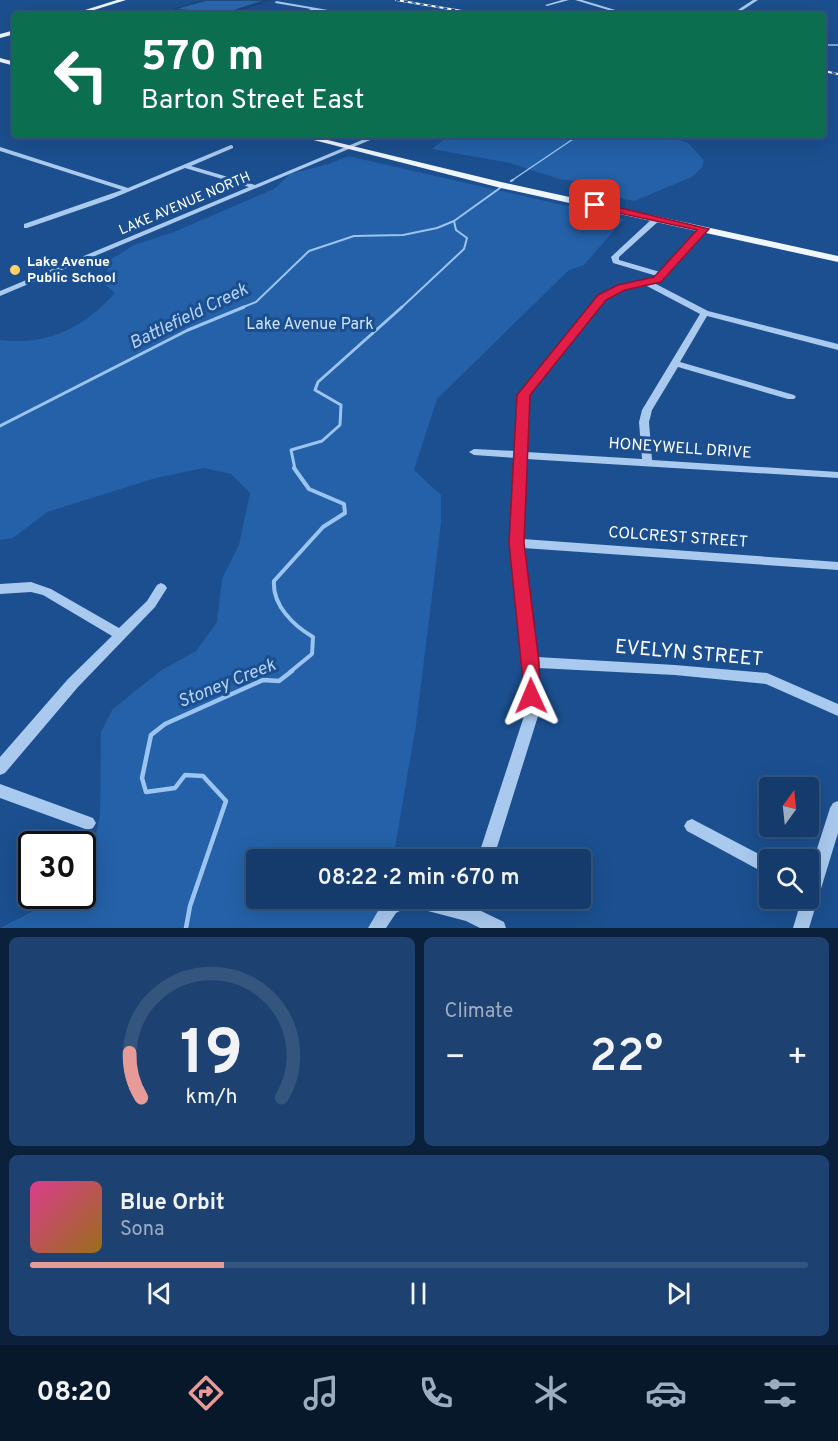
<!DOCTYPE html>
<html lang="en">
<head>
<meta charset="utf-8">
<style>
	body { margin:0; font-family:Overpass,sans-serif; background:#1d4271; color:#f1f3f6; height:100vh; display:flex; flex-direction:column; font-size:22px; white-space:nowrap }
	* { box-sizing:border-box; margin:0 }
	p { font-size:20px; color:#9dadc1 }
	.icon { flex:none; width:33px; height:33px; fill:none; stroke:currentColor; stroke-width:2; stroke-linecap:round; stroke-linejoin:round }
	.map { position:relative; height:928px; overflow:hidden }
	.side { display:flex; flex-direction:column; gap:9px; padding:9px; background:#0b203b; flex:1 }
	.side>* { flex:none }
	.top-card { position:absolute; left:12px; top:12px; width:814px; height:126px; border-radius:6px; box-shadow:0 6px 24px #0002,0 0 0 2px #33557e; background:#0b6e4f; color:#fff; overflow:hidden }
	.needle { width:39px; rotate:15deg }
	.buttons { position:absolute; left:759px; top:777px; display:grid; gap:12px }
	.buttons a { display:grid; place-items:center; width:60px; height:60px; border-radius:6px; background:#143b6b; box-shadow:0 6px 24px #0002,0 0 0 2px #33557e; font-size:30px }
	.speed { position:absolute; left:18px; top:831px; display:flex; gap:12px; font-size:30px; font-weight:700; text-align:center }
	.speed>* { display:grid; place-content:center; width:78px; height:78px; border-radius:50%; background:#143b6b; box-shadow:0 6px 24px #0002,0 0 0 2px #33557e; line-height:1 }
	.speed .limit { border:3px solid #111; border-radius:9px; background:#fff; color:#111 }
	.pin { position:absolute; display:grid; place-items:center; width:51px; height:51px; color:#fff; margin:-26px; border-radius:12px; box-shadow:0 3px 9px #0006 }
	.me { position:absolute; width:66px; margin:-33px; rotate:359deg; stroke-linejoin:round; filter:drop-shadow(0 0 4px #0008) }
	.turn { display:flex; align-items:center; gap:21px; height:126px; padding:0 30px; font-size:27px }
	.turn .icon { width:78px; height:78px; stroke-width:2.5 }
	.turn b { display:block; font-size:42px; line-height:51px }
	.big { font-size:45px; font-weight:600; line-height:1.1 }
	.side .card { flex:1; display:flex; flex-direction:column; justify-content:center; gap:9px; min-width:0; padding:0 21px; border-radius:9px; background:#1d4271 }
	.side .dial { align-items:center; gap:0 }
	.dial svg { height:156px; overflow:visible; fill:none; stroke:#33557e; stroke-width:7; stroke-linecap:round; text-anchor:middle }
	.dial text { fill:#f1f3f6; stroke:none }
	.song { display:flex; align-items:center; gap:18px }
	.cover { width:72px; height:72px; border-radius:9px; background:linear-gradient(135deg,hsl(330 70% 55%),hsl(40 70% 35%)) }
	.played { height:6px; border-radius:3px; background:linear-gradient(90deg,#e69b98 25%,#33557e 25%) }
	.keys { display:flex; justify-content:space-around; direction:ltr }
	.heat { display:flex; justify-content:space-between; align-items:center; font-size:33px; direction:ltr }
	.side .tiles { flex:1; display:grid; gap:9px; grid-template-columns:1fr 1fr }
	.card:last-child { grid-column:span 2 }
	.trip { position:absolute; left:246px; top:849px; width:345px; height:60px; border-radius:6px; background:#143b6b; box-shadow:0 6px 24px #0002,0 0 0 2px #33557e; font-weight:600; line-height:60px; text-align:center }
	.tab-bar { display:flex; height:96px; justify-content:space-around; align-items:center; background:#08182b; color:#9dadc1 }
	.tab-bar .icon { width:42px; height:42px }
	.tab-bar .on { color:#e69b98 }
	.tab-bar b { font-size:27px; color:#f1f3f6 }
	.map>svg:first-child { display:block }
</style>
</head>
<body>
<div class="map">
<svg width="838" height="928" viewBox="0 0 838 928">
	<rect width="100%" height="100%" fill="#1b4f8f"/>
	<g fill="#2461a8">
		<polygon points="450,135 666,135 688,143 704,160 702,167 692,177 634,201 599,194 589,183 559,179 510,163 432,149"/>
		<path d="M348,156L624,219L584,265L569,270L437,399L414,470L441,495V523L416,725L393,859L256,860V898L386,899L378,928H0L63,896H82L83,870L91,860L100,815L101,732L112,710L160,671L196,651L217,622L222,579L239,545L250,493L231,474L204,468L156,478L47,512L13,538L0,540V340C49,345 82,329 115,293L101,282L108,269L103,264L134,245L174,232L274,189L290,174L329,164Z"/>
	</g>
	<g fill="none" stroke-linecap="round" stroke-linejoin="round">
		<g stroke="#9cc4f0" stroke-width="1.5">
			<polyline points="824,45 838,45"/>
			<polyline points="511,181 579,135"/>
		</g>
		<g stroke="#9cc4f0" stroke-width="2">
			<polyline points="511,181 513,180"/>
			<polyline points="241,308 256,302 309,251 354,236 403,235 437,228 454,221 500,188"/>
			<polyline points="401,308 464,249 467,238 456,230 454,221"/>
		</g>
		<g stroke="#9cc4f0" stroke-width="3">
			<polyline points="0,426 188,330 244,307"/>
			<polyline points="295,469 291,450 322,441 340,425 341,405 315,390 318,382 402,307"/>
		</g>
		<path stroke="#9cc4f0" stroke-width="4" d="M290,672L312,654L313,637C294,626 272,605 274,581L323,527L345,513L344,504L309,489L294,468"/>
		<polyline stroke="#9cc4f0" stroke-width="4.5" points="186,928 190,906 226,801 203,776 185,775 175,788 146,792 142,778 151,735 165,724 263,680 279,681 292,671"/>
		<g fill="#a9c9ee" fill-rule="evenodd">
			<polygon points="562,0 569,0 547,6 545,5"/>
			<polygon points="575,0 582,0 632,15 625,15"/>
			<polygon points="753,0 758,0 735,15 730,15"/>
			<polygon points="276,1 351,14 353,15 316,10 302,15 296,15 311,9 275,3"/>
			<polygon points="374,135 382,135 0,296 0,291 249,187 185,168 111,199 27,228 24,228 24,224 122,190 0,151 0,147 128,188 231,145 233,146 233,148 191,166 255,185"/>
			<path d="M654,217L661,219L619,257V260L660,272L701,227H707V231L666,277L660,282L654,283L708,311L838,344V350L707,316L680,362L794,395L796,397L794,399H788L678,367L652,410L649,422L652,460L838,472V478L526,459L523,539L838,562V570L523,548L537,657L675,665L767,673L838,704V716L766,684L675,675L538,668L539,713L493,860H477L525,713L524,662L511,543L516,458L474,455L469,452L474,449L516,451L521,393L599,295L619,285L654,278L657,276L613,263L611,257ZM645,285L700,314L642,410L639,422L642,459L526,452L529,395L605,299L624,289Z"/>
			<polygon points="31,582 51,589 119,628 147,601 157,585 161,583 165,585 167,588 155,607 78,687 5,773 0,775 0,757 68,679 112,636 43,595 31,592 0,594 0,584"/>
			<polygon points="0,784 93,818 96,823 93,828 88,830 0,798"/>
			<polygon points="838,801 838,833 809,928 793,928 802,898 808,898 808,877 830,808 833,803"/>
			<polygon points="692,819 770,860 770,876 687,831 684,826 687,821"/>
			<polygon points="389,898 443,898 462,903 464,898 480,898 477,909 504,922 506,928 480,928 466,921 409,906 396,913 386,928 368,928 384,901"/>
		</g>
		<g fill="#f0f6ff" fill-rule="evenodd">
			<polygon points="117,0 126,0 78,15 69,15"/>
			<polygon points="15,30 15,34 0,38 0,34"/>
			<polygon points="0,58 15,62 15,66 0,62"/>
			<polygon points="294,135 307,135 501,182 838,256 838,262 501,188"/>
		</g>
		<g stroke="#fff" stroke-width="2">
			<g id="rail">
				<polyline points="396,0 486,15"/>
				<polyline points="824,71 838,74"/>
			</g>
		</g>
		<use href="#rail" stroke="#1b4f8f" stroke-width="1.5" stroke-dasharray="4" stroke-linecap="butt"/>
	</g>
	<polygon fill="#245895" points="206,0 273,0 229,15 202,15 175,11 174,9"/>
	<polygon fill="#1d4779" points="267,0 273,0 229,15 221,15"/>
	<polygon fill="#2a66ad" stroke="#1d4779" stroke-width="1.5" points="206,0 267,0 221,15 174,9"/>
	<polygon fill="#e11d48" stroke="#92132f" stroke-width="1.5" points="595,202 709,229 661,282 625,290 606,300 530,395 524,543 539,662 540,696 538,701 531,703 525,701 509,543 517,395 598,295 618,285 654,277 697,230 591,207 591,203"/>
	<circle fill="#ffd166" stroke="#1b4f8f" stroke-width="2" cx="15" cy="270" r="6"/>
	<g text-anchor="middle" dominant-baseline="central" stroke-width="6" stroke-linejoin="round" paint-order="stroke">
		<g font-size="14" fill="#fff" stroke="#1b4f8f">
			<text transform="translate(185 204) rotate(-23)">LAKE AVENUE NORTH</text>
		</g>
		<g font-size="14" font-weight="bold" fill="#fff" stroke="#1b4f8f" text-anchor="start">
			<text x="27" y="262">Lake Avenue<tspan x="27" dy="16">Public School</tspan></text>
		</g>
		<g font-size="16" fill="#cfe3fa" stroke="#1b4f8f">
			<text x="310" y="325">Lake Avenue Park</text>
		</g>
		<g font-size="16" fill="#fff" stroke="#1b4f8f">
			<text transform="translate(680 449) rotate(4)">HONEYWELL DRIVE</text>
			<text transform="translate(678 538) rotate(4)">COLCREST STREET</text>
		</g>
		<g font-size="18" font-style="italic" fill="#b5d3f5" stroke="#1b4f8f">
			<text transform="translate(189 317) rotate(-26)">Battlefield Creek</text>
			<text transform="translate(227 684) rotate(-22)">Stoney Creek</text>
		</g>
		<g font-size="20" fill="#fff" stroke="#1b4f8f">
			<text transform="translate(689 654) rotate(5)">EVELYN STREET</text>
		</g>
	</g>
</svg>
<div class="buttons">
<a><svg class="needle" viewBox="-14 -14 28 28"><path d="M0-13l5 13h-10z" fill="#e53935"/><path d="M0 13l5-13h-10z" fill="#9dadc1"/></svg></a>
<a><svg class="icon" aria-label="search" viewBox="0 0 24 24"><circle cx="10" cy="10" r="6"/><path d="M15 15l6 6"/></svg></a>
</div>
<div class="speed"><div class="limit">30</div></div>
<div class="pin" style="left:595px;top:205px;background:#d93025"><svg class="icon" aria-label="arrive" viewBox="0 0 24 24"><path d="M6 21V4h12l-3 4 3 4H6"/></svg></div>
<svg class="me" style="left:531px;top:696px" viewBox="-20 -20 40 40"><path d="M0-17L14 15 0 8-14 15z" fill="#e11d48" stroke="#fff" stroke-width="4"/></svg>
<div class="trip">08:22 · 2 min · 670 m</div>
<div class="top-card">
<div class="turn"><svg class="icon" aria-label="left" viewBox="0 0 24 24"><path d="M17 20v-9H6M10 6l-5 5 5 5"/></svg><div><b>570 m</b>Barton Street East</div></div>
</div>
</div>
<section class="side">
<div class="tiles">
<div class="card dial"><svg viewBox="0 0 100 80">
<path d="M14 69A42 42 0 1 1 86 69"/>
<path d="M14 69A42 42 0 0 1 8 46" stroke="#e69b98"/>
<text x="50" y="56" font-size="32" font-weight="700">19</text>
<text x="50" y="72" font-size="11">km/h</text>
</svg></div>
<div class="card"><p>Climate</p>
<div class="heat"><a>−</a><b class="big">22°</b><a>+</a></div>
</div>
<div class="card">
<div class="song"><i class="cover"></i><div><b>Blue Orbit</b><p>Sona</p></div></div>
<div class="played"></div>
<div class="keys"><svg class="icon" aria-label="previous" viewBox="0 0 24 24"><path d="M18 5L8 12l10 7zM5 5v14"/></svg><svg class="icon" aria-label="pause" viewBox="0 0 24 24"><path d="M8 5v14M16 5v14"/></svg><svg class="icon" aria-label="next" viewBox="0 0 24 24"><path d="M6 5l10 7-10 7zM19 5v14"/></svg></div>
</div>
</div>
</section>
<nav class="tab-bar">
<b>08:20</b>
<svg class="icon on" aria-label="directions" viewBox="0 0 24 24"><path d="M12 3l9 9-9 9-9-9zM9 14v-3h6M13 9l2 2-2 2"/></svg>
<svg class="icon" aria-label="music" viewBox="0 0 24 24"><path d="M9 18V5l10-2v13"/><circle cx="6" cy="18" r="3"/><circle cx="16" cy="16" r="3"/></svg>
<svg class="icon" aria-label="phone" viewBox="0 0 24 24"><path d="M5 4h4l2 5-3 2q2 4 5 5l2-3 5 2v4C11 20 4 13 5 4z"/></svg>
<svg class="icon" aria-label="climate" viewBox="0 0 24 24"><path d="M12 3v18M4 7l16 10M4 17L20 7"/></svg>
<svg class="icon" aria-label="car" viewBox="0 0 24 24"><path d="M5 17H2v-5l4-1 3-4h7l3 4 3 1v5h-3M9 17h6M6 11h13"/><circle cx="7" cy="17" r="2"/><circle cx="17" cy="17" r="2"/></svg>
<svg class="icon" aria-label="filters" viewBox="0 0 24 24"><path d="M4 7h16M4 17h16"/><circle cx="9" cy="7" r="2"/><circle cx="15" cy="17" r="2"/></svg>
</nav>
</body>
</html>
